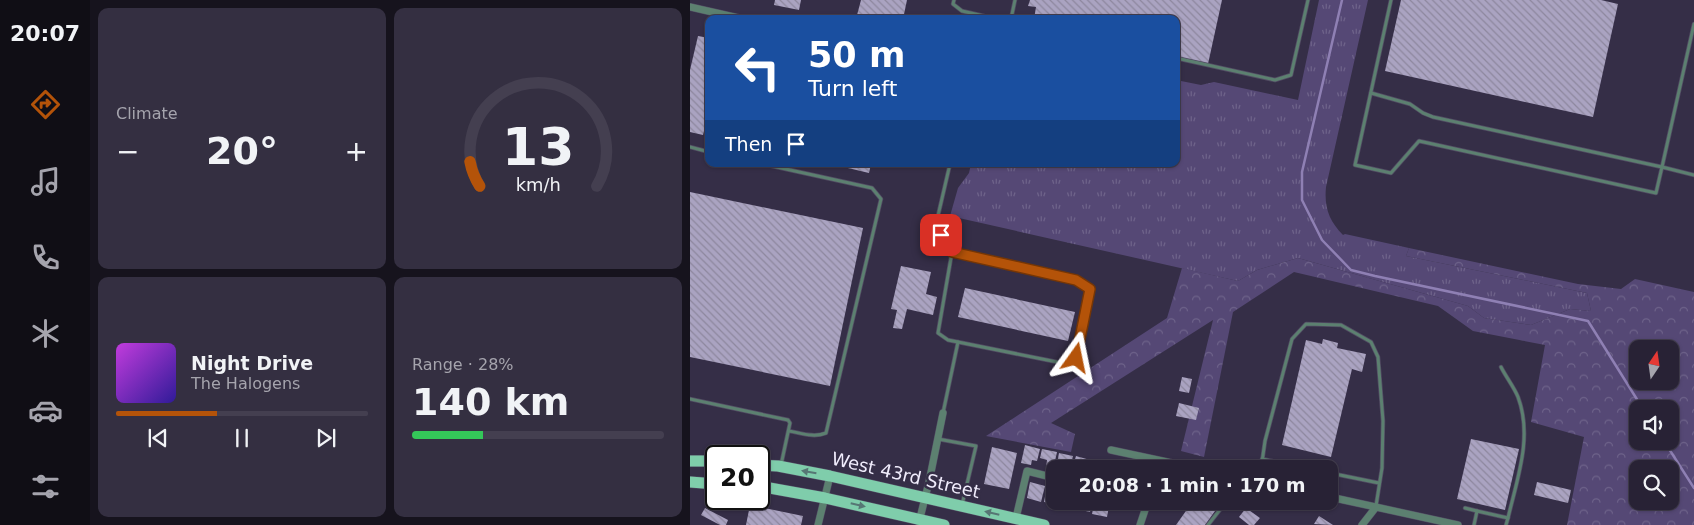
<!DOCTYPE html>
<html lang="en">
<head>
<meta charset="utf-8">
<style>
	body { margin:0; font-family:"DejaVu Sans",sans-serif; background:#342f41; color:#f1f3f6; height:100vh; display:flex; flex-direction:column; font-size:19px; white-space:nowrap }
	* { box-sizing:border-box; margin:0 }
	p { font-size:16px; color:#a5a4ad }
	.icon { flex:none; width:28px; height:28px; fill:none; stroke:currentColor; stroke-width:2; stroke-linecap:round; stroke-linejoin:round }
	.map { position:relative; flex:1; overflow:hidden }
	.details { display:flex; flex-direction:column; gap:8px; padding:8px; background:#16131d; width:600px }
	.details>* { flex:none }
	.top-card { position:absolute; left:15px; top:15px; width:475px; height:152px; border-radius:10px; box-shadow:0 1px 4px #0004,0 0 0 1px #443f50; background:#1a4fa0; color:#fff; overflow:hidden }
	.needle { width:32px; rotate:13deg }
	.buttons { position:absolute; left:939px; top:340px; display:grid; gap:10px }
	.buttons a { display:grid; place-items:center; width:50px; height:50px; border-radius:10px; background:#282235; box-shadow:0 1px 4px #0004,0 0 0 1px #443f50; font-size:25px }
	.speed { position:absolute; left:15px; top:445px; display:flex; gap:10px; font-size:25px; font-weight:700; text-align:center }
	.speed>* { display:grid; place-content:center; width:65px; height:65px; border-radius:50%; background:#282235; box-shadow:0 1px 4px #0004,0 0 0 1px #443f50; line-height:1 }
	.speed .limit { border:2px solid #111; border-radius:8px; background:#fff; color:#111 }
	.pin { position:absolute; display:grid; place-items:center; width:42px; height:42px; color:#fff; margin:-21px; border-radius:10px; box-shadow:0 2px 8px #0006 }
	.me { position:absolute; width:55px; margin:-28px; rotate:12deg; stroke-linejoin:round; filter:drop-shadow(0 0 4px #0008) }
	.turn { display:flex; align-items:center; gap:18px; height:105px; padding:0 20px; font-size:22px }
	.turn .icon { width:65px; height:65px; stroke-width:2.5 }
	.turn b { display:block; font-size:35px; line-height:42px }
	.then { display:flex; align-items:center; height:48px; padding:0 20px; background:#0003; gap:10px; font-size:19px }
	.big { font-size:38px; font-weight:700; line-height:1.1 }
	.details .tile { flex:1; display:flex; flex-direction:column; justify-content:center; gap:8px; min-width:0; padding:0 18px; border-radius:10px; background:#342f41 }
	.details .dial { align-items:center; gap:0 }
	.dial svg { height:130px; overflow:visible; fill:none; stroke:#443f50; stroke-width:7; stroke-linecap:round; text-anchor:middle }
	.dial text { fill:#f1f3f6; stroke:none }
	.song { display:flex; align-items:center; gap:15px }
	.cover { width:60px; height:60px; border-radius:8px; background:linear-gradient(135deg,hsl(290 70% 55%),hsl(250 70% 35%)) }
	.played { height:5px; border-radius:2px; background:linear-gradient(90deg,#b45309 40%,#443f50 40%) }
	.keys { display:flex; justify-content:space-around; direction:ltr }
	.heat { display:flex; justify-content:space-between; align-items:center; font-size:28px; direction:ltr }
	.charge { height:8px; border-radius:4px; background:linear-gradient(90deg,#34c759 28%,#443f50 0) }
	.details .tiles { flex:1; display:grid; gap:8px; grid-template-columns:repeat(2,1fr) }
	.trip { position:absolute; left:356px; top:460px; width:292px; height:50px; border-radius:10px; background:#282235; box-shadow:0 1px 4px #0004,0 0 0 1px #443f50; font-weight:700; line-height:50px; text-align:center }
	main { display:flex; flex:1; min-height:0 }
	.dock { display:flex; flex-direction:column; width:90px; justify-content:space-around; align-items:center; background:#100e15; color:#a5a4ad }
	.dock .icon { width:35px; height:35px }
	.dock .active { color:#b45309 }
	.dock b { font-size:22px; color:#f1f3f6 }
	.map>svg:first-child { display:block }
</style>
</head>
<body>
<main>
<nav class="dock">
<b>20:07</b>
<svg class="icon active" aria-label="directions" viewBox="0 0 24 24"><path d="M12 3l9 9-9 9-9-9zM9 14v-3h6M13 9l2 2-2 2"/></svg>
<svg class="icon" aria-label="music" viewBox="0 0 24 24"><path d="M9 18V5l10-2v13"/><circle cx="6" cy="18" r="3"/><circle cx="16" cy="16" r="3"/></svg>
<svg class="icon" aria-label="phone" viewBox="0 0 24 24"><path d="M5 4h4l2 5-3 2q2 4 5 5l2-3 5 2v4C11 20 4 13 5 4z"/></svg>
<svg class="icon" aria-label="climate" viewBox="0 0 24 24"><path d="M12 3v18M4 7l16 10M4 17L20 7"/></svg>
<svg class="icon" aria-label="car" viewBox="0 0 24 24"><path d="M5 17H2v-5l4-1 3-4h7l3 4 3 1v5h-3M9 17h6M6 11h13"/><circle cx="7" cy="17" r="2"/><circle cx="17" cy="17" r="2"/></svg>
<svg class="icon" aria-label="filters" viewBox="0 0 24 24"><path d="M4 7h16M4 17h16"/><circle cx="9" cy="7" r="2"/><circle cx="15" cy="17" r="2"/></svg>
</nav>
<section class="details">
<div class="tiles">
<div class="tile"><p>Climate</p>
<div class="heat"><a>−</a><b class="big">20°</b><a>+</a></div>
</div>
<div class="tile dial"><svg viewBox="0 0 100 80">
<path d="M14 69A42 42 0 1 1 86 69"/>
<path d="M14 69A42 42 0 0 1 8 54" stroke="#b45309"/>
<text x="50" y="56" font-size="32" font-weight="700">13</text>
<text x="50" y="72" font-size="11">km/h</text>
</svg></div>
<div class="tile">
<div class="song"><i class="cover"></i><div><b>Night Drive</b><p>The Halogens</p></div></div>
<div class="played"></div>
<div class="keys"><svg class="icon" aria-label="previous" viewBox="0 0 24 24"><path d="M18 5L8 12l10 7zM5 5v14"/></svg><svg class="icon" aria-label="pause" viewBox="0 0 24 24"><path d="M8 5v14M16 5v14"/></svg><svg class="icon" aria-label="next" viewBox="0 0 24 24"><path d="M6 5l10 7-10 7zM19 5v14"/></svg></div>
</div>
<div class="tile"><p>Range · 28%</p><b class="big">140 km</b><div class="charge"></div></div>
</div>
</section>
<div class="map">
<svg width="1004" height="525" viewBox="0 0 1004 525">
	<defs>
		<pattern id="grass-tufts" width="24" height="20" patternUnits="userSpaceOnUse" patternTransform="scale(1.25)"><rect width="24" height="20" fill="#554875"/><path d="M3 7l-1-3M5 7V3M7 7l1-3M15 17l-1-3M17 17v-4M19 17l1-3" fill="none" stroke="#6e638a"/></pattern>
		<pattern id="forest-crowns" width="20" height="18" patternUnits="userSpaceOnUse" patternTransform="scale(1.25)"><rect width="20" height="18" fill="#554875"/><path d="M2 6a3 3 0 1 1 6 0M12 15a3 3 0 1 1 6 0" fill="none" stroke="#6e638a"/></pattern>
		<pattern id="building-back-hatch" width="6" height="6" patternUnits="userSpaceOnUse" patternTransform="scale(1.25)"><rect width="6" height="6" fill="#aaa3c1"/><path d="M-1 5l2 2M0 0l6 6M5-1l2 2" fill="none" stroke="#8d879e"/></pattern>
	</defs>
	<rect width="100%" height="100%" fill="#352e47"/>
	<path fill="url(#grass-tufts)" d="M629,0H678L636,187C634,207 639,221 653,235L655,234L719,248L716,256L897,293L901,311L880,309L841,325L794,318L778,306L608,258L567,270L548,281L260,216L268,188L279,173L281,164H486V80L511,85L524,82L608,100Z"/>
	<path fill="url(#forest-crowns)" fill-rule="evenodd" d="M719,248L888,284L931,289L945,279L1004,292V525H877L894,437L841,422L855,345L783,331L748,306L604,272L543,312L514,457L491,451L523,320L361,423L385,434L381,452L296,436L477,318L492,268L548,281L567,270L608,258L778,306L794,318L841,325L880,309L901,311L897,293L716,256ZM948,349H980V381H948ZM948,409H980V441H948ZM948,469H980V501H948Z"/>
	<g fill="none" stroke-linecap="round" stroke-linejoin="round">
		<g stroke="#8f80b4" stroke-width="2.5">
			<polyline points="652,0 612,172 612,200 632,240 661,270 685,276 898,321 953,409"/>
			<polyline points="974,441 1004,488"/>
		</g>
	</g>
	<g fill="url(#building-back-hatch)">
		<polygon points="85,0 111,0 109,10 84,5"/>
		<polygon points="171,0 217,0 213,19 166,19"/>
		<polygon points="340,0 532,0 518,64 486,57 486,19 344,19 346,7 338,6"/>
		<polygon points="711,0 911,0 928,4 903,117 695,71"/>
		<polygon points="8,36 19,38 19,110 13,135 0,132 0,70"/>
		<polygon points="141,164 181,164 179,173"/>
		<polygon points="0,192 173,228 140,386 0,357"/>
		<polygon points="211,266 241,272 236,294 247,297 243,315 217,309 212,329 203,328 207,310 201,309"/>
		<polygon points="275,288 385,312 378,341 268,317"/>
		<polygon points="633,339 648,343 647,348 676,354 672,372 662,369 641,457 592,445 616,340 632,344"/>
		<polygon points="492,377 502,379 499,393 489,391"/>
		<polygon points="489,403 509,408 506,420 486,416"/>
		<polygon points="781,439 829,449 815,510 767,499"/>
		<polygon points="335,445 350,449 347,461 342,460 341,465 331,463"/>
		<polygon points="302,447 327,453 319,489 294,484"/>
		<polygon points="352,449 367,452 363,470 356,468 357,460 350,458"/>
		<polygon points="369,453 383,456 380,469 366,469"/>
		<polygon points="386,456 400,460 398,469 390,469 390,468 383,466"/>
		<polygon points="402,460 416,464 415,469 400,469"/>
		<polygon points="419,464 436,468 436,469 418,469"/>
		<polygon points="340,482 355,486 351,502 337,498"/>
		<polygon points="847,482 881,490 878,503 844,495"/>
		<polygon points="363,486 365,487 365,501 368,501 368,504 354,502 356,491 362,492"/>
		<polygon points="371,501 385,501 384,509 370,505"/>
		<polygon points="389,501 402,501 400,512 387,509"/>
		<polygon points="412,501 420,501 417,517 402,514 404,504 411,505"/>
		<polygon points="503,501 512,501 525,511 515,525 486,525"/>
		<polygon points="60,505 113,516 111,525 56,525"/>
		<polygon points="15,508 38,520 36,525 30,525 11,515"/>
		<polygon points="556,508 570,518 564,525 559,525 549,517"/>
		<polygon points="629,516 643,525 624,524"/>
	</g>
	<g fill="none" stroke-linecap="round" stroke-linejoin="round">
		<g stroke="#534c64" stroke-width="4.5">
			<g id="lane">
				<polyline points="264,0 263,4 272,11 307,19"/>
				<polyline points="701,0 665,165 701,173 729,141 966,193 972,167 1004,175"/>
				<polyline points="321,19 325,0"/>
				<polyline points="486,58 585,80 601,75 618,0"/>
				<polyline points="681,93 720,104 733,113 743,117 972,167 1004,24"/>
				<polyline points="0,147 19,152"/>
				<path d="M73,164L182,188L191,199L136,433C124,438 111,433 99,431"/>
				<polyline points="260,164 247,220 251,235 262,252 248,333 258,340 377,364 386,358 400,289 386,280 262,252"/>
				<path d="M811,367C816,377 824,387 828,397C843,437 827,479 818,518"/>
				<polyline points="0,399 98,420 100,423 91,465"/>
				<polyline points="253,413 268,342"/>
				<polyline points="248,439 286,446 272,505"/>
				<polyline points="572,459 621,469"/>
				<polyline points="571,469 575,441 602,339 616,324 651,325 681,342 688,357 693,421 692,468 686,506"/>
				<polyline points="640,473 689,483"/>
				<polyline points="775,508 787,511"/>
				<polyline points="518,525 532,507"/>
				<polyline points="784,525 787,511 818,518 816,525"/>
			</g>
		</g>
		<g stroke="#534c64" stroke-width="8">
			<g id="street">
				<polyline points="0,7 53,19"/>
				<polyline points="421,450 510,469"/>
				<polyline points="640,497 768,525"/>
				<polyline points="326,518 337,471 365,478"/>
				<polyline points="229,522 239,482 253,413"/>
				<polyline points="128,525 140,476"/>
				<polyline points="450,525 458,501"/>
				<polyline points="672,525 686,507"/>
			</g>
		</g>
		<g stroke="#534c64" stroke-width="12">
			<g id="primary">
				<polyline points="0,461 26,461"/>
				<polyline points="69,465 88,466 140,476 354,525"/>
				<polyline points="0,482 26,484"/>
				<polyline points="69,486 135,498 254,525"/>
			</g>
		</g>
		<use href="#lane" stroke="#5c8070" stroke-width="3"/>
		<use href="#street" stroke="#5c8070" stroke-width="7"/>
		<use href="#primary" stroke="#7fcdab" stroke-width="11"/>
	</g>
	<defs><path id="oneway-solid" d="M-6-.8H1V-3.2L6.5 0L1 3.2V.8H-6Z" transform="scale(1.25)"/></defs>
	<g fill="#567674">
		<use href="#oneway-solid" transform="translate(119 472) rotate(-170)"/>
		<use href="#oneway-solid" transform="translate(168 505) rotate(13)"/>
		<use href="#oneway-solid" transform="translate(302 513) rotate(-167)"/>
	</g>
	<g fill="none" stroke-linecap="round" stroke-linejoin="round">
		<g stroke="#753606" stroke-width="12">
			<polyline id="route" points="251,235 262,252 386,280 400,289 386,358"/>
		</g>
		<use href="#route" stroke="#b45309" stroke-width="9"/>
	</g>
	<g text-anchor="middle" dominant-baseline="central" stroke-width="5" stroke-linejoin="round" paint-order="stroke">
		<g font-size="18" fill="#f0ecfc" stroke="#352e47">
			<text transform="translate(216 475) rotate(13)">West 43rd Street</text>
		</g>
	</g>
</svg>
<div class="buttons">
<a><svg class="needle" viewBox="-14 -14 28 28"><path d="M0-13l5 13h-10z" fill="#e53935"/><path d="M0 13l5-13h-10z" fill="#a5a4ad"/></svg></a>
<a><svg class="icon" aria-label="sound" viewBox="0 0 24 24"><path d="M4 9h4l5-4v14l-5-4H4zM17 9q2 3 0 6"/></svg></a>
<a><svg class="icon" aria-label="search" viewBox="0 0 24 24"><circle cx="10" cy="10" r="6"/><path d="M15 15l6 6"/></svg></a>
</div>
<div class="speed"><div class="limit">20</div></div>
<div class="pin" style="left:251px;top:235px;background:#d93025"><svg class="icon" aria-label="arrive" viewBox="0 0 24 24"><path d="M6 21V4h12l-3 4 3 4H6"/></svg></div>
<svg class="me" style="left:386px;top:358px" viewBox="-20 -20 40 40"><path d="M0-17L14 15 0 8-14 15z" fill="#b45309" stroke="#fff" stroke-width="4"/></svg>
<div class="trip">20:08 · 1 min · 170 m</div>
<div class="top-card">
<div class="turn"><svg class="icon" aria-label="left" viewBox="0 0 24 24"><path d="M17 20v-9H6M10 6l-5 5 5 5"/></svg><div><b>50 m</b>Turn left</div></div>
<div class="then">Then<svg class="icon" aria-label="arrive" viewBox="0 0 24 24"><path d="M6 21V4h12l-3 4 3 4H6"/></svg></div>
</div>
</div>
</main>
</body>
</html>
